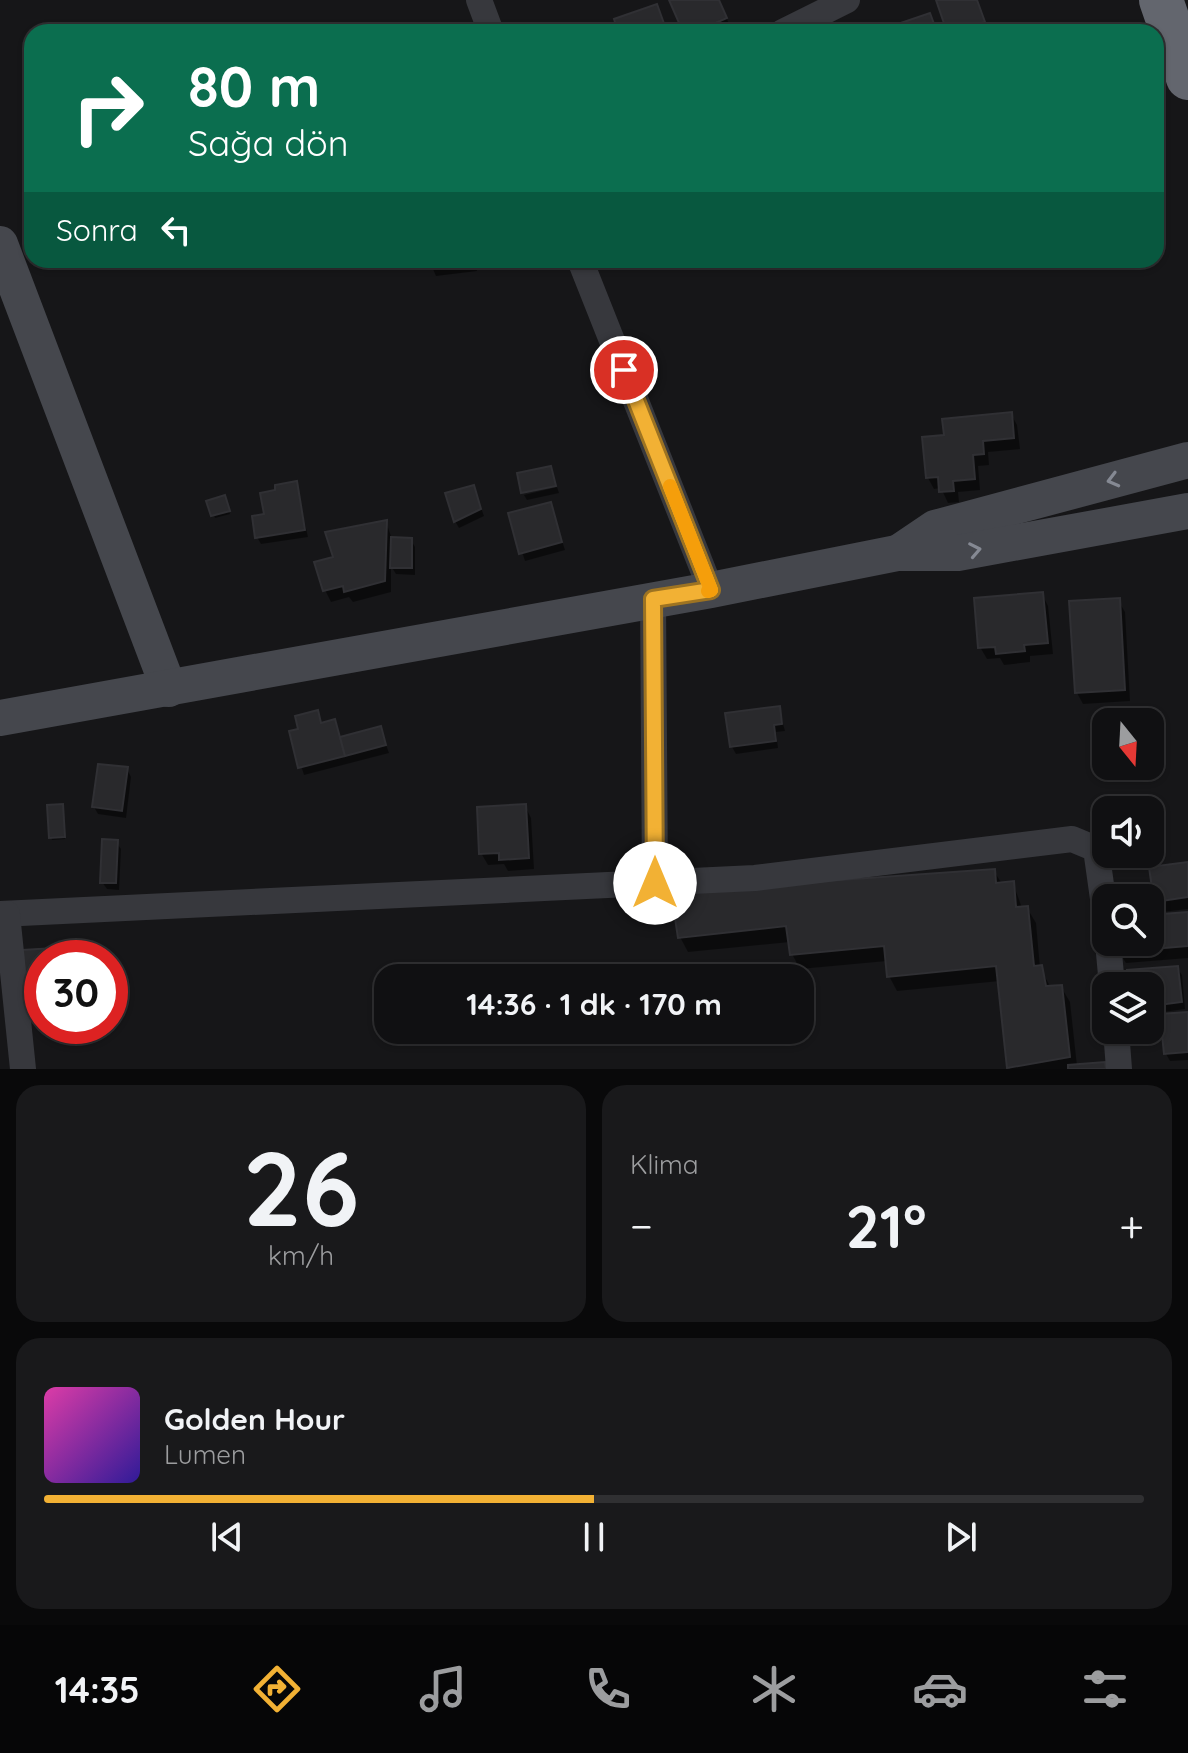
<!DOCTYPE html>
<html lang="tr">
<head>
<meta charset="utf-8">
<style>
	body { margin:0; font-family:Quicksand,sans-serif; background:#19191b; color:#f1f3f6; height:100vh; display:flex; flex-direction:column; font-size:30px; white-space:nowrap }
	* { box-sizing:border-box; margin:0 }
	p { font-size:26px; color:#9c9d9f }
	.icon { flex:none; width:44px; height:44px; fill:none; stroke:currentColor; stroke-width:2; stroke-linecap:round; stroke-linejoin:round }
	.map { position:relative; height:1069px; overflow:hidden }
	.panel { display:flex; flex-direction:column; gap:16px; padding:16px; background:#09090a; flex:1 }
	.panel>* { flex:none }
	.guide { position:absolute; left:24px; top:24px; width:1140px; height:244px; border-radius:24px; box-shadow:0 2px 6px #0004,0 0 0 2px #303032; background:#0b6e4f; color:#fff; overflow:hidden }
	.needle { width:52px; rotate:162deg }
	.controls { position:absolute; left:1092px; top:708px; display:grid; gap:16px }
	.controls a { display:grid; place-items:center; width:72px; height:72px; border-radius:16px; background:#101012; box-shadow:0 2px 6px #0004,0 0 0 2px #303032; font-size:40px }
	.speed { position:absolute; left:24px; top:940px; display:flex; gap:16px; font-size:40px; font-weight:700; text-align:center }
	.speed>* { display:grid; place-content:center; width:104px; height:104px; border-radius:50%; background:#101012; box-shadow:0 2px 6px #0004,0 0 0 2px #303032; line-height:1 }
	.speed .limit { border:12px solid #d22; background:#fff; color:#111 }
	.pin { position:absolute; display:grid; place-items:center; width:68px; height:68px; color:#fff; margin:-34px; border:4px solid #fff; border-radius:50%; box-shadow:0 2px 8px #0007 }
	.me { position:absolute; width:88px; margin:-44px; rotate:0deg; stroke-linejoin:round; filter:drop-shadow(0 0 6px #0008) }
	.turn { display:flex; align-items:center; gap:28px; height:168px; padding:0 32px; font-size:36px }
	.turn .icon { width:104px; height:104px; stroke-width:2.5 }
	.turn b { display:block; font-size:56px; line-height:68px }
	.then { display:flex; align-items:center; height:76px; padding:0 32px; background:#0003; gap:16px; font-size:30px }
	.big { font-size:60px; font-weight:700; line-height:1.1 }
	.panel .widget { flex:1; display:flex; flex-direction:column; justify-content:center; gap:12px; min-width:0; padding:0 28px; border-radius:24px; background:#19191b }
	.panel .dial { align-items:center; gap:0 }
	.dial b { font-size:104px; line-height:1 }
	.song { display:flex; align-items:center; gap:24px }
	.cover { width:96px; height:96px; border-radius:12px; background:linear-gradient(135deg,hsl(320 70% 55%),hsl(250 70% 35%)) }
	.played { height:8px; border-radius:4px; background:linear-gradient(90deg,#f2b134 50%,#303032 50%) }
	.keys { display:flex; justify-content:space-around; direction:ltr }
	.heat { display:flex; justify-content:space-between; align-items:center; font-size:44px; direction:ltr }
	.panel .tiles { flex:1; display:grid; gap:16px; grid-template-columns:1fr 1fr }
	.widget:last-child { grid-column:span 2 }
	.trip { position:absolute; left:374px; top:964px; width:440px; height:80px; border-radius:24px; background:#101012; box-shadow:0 2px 6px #0004,0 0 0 2px #303032; font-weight:700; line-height:80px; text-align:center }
	.menu { display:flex; height:128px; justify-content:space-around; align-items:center; background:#060607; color:#9c9d9f }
	.menu .icon { width:56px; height:56px }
	.menu .active { color:#f2b134 }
	.menu b { font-size:36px; color:#f1f3f6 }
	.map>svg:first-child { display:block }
</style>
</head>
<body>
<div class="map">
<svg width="1188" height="1069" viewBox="0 0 1188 1069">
	<rect width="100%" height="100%" fill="#161618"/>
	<g fill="#0007">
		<polygon points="672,0 718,0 732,30 686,32"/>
		<polygon points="938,0 977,0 988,30 950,32"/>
		<polygon points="429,260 475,260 477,271 436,276"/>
		<polygon points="601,260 630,260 607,270"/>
		<polygon points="1011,414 1017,425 1020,449 988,452 989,465 978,466 980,490 958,492 959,502 948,503 941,488 934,489 928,478 924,439 946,437"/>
		<polygon points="296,484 308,537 261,544 257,537 266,515"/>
		<polygon points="473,487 484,516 459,528 455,521"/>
		<polygon points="557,487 559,493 527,500 524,495"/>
		<polygon points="225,500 230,514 215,518 209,502"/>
		<polygon points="550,504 565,550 525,561 510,515"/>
		<polygon points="386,522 392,539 411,540 415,547 415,575 396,574 391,566 391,592 353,602 349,597 331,602 325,590 335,558"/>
		<polygon points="1042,594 1048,606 1053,654 1030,656 1030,662 1004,665 1000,658 987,659 980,647"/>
		<polygon points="1118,600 1125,612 1130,701 1083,704 1077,693"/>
		<polygon points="779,709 785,731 776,732 778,748 736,754 732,747"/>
		<polygon points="317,712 322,725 334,722 341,739 380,729 389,753 304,775 291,733 301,730"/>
		<polygon points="127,769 131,777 126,818 98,814 94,807"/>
		<polygon points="62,806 65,839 52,840 51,837"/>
		<polygon points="525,806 531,818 534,869 508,871 504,864 488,865 481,853"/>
		<polygon points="116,842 121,849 119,890 107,889 102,882"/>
		<polygon points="1188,864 1188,909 1162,912 1156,901"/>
		<polygon points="994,871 1002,884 1013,883 1022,908 1027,908 1036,923 1040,968 1051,988 1061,987 1070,1002 1077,1066 1104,1064 1107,1069 1010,1069 1000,981 897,991 889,976 887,961 800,969 792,954 790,942 688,952 680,937"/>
		<polygon points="1188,914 1188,958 1126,963 1119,952 1150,942 1150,917"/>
		<polygon points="70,949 74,958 42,958 42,995 32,995 28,988 25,952"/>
		<polygon points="1177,968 1182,975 1185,1009 1163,1012 1163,1015 1188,1014 1188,1060 1170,1061 1166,1054 1162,1012 1150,1014 1150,986 1130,986"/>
	</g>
	<g fill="#29292c" stroke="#303034" stroke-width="2">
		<polygon points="669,0 719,0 727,18 695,32 683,32"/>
		<polygon points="936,0 977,0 985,22 947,32"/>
		<polygon points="657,4 667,32 618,32 614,19"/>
		<polygon points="930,13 937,32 897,32 895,25"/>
		<polygon points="427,260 467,260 427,265"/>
		<polygon points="1012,412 1014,438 983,441 984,454 973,455 975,479 953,481 954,491 939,492 938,477 926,478 922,437 944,435 942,419"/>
		<polygon points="551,466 556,486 521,493 517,473"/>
		<polygon points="297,481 305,530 255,538 252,516 264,514 260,493 275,490 275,485"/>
		<polygon points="474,485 481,509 454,522 445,493"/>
		<polygon points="225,495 230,511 211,516 206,501"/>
		<polygon points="551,502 562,542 519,554 508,513"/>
		<polygon points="387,520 385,581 344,592 343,586 323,591 314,562 333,557 325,532"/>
		<polygon points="391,537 412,538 412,568 390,568"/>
		<polygon points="1043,592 1048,643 1024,645 1025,651 996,654 995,647 978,648 974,598"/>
		<polygon points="1120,598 1125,690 1075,693 1069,601"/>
		<polygon points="780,706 782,724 774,725 776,741 730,747 725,713"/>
		<polygon points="318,710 321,723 335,719 345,756 298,768 289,731 298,729 295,716"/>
		<polygon points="381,726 386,745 345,756 340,737"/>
		<polygon points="98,764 128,767 122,811 92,807"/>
		<polygon points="63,804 65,837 49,838 47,805"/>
		<polygon points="526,804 529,858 499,860 499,853 479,854 477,807"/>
		<polygon points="102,839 118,840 116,883 100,883"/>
		<polygon points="1188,862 1188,897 1154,902 1149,867"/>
		<polygon points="995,869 996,883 1014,881 1016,907 1028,906 1034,966 1042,965 1046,986 1062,985 1070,1057 1007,1068 996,966 887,977 884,946 790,955 786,926 678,938 671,892"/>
		<polygon points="1188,912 1188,946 1117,952 1116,942 1150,942 1150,915"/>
		<polygon points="71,947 72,958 42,958 42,988 26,989 23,950"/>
		<polygon points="1178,966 1182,1002 1150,1006 1150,986 1128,986 1127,970"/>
		<polygon points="1188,1012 1188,1052 1164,1054 1160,1014"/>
		<polygon points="1105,1062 1106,1069 1068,1069 1068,1065"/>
	</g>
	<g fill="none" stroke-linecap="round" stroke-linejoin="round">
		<g stroke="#37383d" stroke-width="26">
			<polyline points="479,0 491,32"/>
			<polyline points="783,32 847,0"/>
			<polyline points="580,260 711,590"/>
			<polyline points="653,599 655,883"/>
			<polyline points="0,914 755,878 1072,839 1096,849 1106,920"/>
			<polyline points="7,914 23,1069"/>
			<polyline points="1108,942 1112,986"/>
			<polyline points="1116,1030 1119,1069"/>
		</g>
		<g stroke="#45474d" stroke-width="36">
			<polyline points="0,244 169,689"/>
			<polyline points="898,553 935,528 1188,460"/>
			<polyline points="0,718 711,590 897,553 958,553 1188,511"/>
		</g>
		<polyline stroke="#63666e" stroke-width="44" points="1161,0 1188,78"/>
	</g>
	<defs><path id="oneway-chevron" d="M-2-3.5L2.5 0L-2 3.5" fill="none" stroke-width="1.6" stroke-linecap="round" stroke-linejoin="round" transform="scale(2)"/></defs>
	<g stroke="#858993">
		<use href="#oneway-chevron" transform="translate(1113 480) rotate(165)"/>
		<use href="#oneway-chevron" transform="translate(975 550) rotate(-11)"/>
	</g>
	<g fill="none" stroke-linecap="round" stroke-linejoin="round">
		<g stroke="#9d7322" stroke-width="20">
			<polyline id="route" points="624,370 711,590 653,599 655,883"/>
		</g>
		<use href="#route" stroke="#f2b134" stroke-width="14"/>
		<polyline stroke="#f59e0b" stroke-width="14" points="670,486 711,590 708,591"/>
	</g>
</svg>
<div class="controls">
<a><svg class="needle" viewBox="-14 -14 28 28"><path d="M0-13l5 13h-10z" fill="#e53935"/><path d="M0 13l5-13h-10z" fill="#9c9d9f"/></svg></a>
<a><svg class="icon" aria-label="sound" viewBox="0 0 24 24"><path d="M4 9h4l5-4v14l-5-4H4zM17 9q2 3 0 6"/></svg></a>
<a><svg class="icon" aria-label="search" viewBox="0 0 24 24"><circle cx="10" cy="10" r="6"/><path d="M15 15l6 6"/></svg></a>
<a><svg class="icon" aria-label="layers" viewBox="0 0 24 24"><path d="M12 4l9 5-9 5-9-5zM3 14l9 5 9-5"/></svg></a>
</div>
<div class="speed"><div class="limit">30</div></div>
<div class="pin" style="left:624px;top:370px;background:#d93025"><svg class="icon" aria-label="arrive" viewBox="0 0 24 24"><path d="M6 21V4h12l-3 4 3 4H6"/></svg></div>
<svg class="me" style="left:655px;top:883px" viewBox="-20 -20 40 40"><circle r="19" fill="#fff"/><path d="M0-13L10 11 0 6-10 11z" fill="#f2b134"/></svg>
<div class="trip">14:36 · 1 dk · 170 m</div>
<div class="guide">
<div class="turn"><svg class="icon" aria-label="right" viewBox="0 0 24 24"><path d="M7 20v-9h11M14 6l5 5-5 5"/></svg><div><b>80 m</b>Sağa dön</div></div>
<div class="then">Sonra<svg class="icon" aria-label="left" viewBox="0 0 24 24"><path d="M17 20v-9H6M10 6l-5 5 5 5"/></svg></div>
</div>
</div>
<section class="panel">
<div class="tiles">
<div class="widget dial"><b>26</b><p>km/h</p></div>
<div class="widget"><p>Klima</p>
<div class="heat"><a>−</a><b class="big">21°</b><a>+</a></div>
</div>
<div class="widget">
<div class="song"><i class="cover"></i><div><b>Golden Hour</b><p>Lumen</p></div></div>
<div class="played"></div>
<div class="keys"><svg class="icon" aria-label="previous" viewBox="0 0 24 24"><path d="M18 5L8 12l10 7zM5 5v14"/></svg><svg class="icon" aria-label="pause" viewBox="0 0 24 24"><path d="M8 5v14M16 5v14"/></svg><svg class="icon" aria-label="next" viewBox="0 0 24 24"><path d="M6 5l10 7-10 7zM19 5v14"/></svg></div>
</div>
</div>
</section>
<nav class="menu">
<b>14:35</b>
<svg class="icon active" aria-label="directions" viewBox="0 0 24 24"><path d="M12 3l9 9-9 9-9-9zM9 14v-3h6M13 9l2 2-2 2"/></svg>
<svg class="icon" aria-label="music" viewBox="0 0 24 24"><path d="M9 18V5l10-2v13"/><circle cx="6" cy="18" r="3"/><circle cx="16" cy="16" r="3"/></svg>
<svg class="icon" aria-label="phone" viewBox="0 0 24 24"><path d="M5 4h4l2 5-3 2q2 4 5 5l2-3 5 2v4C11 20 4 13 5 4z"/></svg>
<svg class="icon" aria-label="climate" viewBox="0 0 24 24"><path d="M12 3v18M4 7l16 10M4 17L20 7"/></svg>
<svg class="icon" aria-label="car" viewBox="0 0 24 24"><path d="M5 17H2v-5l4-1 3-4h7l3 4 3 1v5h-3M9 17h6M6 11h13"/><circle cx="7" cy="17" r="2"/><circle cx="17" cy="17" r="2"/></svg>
<svg class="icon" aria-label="filters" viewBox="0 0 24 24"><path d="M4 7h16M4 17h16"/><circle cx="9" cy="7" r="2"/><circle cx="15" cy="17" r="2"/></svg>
</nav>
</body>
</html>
